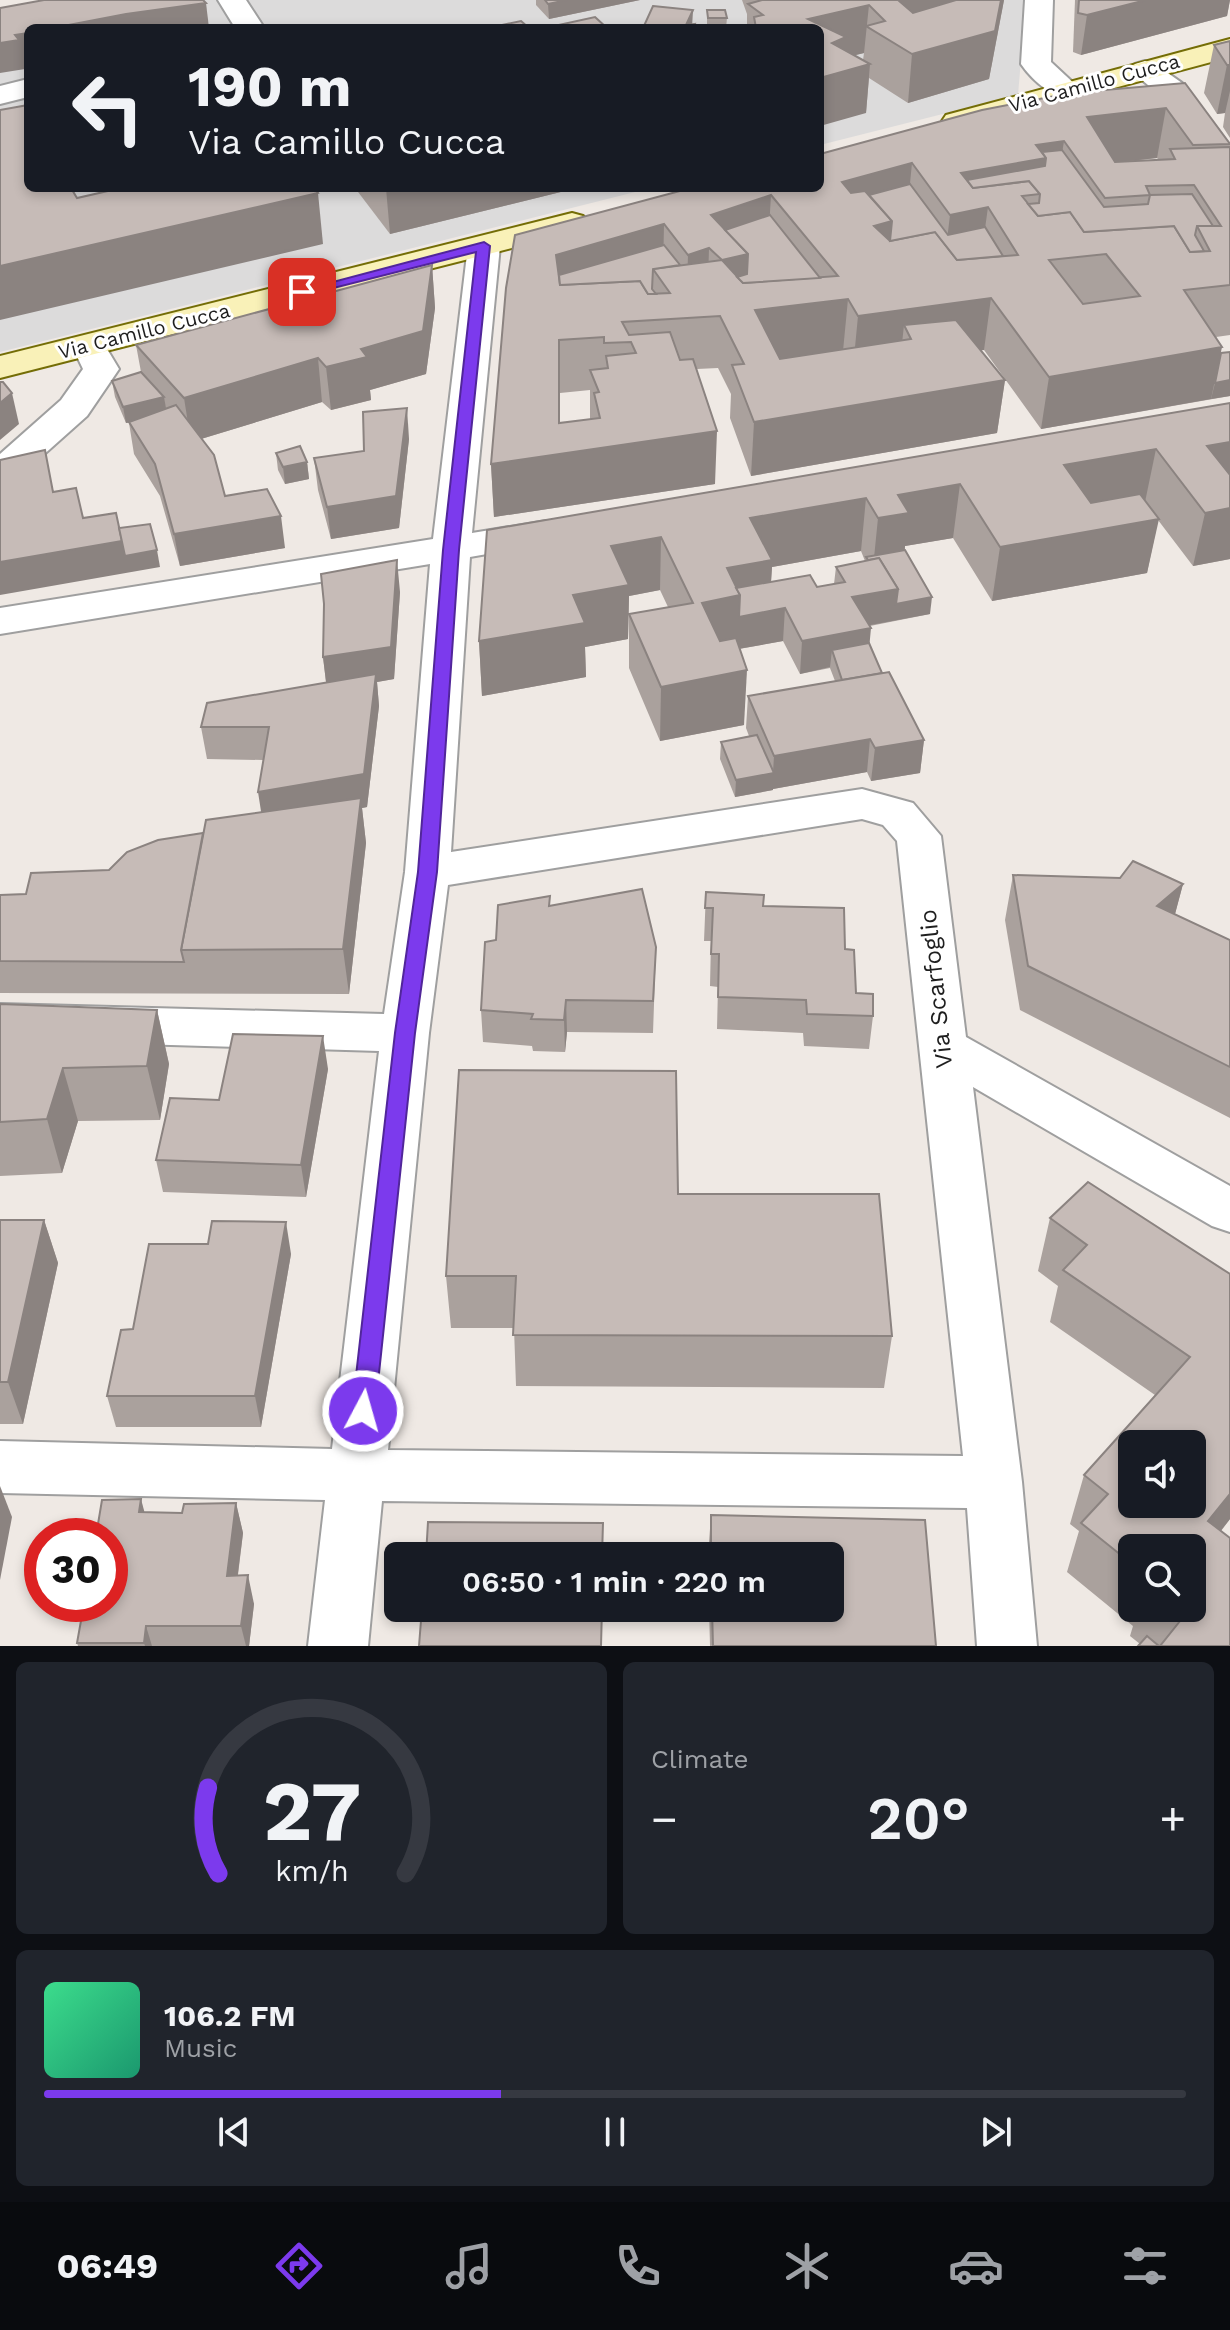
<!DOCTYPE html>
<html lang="en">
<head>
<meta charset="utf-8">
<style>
	body { margin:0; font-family:"Work Sans",sans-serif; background:#20242c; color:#f1f3f6; height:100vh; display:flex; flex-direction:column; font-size:30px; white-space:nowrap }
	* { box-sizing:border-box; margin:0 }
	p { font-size:26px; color:#9ea1a6 }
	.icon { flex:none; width:44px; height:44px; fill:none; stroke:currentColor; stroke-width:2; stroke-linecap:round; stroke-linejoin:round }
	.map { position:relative; height:1646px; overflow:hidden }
	.panel { display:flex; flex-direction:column; gap:16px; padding:16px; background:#0d0f14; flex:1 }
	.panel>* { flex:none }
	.hud { position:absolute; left:24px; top:24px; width:800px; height:168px; border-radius:12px; box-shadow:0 4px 12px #0003; background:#171b24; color:#f1f3f6; overflow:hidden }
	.tools { position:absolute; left:1118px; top:1430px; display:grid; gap:16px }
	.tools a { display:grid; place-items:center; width:88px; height:88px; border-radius:12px; background:#171b24; box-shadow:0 4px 12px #0003; font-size:40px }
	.speed { position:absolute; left:24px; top:1518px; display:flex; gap:16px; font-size:40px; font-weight:700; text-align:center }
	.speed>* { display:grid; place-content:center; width:104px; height:104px; border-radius:50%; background:#171b24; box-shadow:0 4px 12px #0003; line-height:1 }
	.speed .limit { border:12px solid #d22; background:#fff; color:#111 }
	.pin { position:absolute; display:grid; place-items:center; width:68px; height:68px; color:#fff; margin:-34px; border-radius:16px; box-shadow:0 4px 12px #0006 }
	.me { position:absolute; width:88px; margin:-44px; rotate:6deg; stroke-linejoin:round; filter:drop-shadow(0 0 6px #0008) }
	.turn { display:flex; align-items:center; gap:28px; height:168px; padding:0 32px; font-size:36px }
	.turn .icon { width:104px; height:104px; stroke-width:2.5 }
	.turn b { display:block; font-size:56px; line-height:68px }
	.big { font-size:60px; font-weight:600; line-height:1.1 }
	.panel .card { flex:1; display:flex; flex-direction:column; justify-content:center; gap:12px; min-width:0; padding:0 28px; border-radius:12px; background:#20242c }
	.panel .dial { align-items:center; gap:0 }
	.dial svg { height:208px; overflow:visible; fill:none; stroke:#363941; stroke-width:7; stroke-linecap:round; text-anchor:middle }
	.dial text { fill:#f1f3f6; stroke:none }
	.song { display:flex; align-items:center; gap:24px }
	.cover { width:96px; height:96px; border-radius:12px; background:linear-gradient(135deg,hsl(150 70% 55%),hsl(160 70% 35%)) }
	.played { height:8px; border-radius:4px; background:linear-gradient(90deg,#7c3aed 40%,#363941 40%) }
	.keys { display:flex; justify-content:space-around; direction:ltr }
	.heat { display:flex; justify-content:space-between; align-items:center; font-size:44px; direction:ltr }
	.panel .tiles { flex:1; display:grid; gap:16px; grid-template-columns:1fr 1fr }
	.card:last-child { grid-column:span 2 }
	.trip { position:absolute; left:384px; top:1542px; width:460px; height:80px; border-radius:12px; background:#171b24; box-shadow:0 4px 12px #0003; font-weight:600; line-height:80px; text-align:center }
	.tabs { display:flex; height:128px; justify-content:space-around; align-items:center; background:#090b0e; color:#9ea1a6 }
	.tabs .icon { width:56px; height:56px }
	.tabs .current { color:#7c3aed }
	.tabs b { font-size:36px; color:#f1f3f6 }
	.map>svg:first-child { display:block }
</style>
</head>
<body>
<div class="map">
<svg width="1230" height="1646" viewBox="0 0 1230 1646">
	<rect width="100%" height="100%" fill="#efe9e4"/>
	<polygon fill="#dcdbdb" points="151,0 1026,0 1018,95 820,145 820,28 28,28 28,188 651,188 0,352 0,27"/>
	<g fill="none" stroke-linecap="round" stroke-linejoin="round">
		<g stroke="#9f9f9f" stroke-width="4">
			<g id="street">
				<polygon points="218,0 246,0 263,26 233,28 234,26"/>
				<path d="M1025,0H1053L1051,62L1080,89L1076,95C1054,101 1033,81 1021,64Z"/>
				<polygon points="1145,61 1155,64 1182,83 1230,148 1230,179 1219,177 1160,95 1130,70 1135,64"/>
				<polygon points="28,79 28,97 0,104 0,86"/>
				<path d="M484,236L496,239L500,246L472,533L546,521L560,525L565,533L560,541L470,557L451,852L862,789L913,803L941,836L966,1037L1230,1186V1232L1212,1226L973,1087L1022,1482L1037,1646H977L967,1508L382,1501L368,1646H308L325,1500L0,1493V1441L332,1449L379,1051L0,1040V1004L384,1014L405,872L430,564L0,634V608L433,539L468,246L472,239ZM862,819L883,825L897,841L963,1456L388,1450L429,1033L448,885Z"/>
				<polygon points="89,336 101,339 119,369 87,416 13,482 0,485 0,454 61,400 83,369 72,346 77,339"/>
			</g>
		</g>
		<g stroke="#746d06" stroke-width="4">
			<g id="secondary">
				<polygon points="1230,39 1230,57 957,130 946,127 942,121 946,115"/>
				<polygon points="572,213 583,216 588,223 583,230 0,378 0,356"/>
			</g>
		</g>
		<use href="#street" fill="#fff" fill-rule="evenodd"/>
		<use href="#secondary" fill="#f9f1b8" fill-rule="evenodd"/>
	</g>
	<g fill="#aaa19d" fill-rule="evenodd">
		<polygon points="536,0 640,0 549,19 536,5"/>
		<path d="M742,0H1004L989,79L908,103L869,78L866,113L820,28H747V14ZM864,53L863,60L855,55Z"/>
		<polygon points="1075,0 1230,0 1227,16 1081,55 1073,52"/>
		<polygon points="707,10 727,18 726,28 707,28"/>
		<polygon points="1230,41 1230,138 1223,127 1225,113 1217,114 1204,93 1214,45"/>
		<path d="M1185,83L1230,143V335L1216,337L1221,353L1230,352V396L1041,429L984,350H980L1005,380L997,433L751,476L730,418L731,394L718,368L697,369L715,484L494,517L491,464L515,235ZM1157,158L1159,160L1123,162ZM590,390V419L560,423V393Z"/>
		<polygon points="355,188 577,188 390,234"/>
		<polygon points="432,265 435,308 426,374 370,390 371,400 331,410 322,402 201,439 225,496 285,548 180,566 160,496 134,454 129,423 126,423 115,397 112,381 141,372 136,345"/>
		<path d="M1230,403V559L1193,566L1158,520L1147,573L992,601L953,538L905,546V550L930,614L870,626L869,643L882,673L924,740L920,773L871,781L867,772L773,789V790L735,797L720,759L721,742L749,736L746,728L748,696L835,681L830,668L800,674L783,641L739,649L744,725L660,741L629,668V614L668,607L660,590L629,596L628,639L585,647L586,677L482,696L479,641L487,530ZM861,551L865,561L836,567L834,584L817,587L771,582L772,567Z"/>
		<polygon points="409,439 399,528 331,539 318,490 314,458 364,451"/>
		<polygon points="276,453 307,462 309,479 285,484 278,470"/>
		<polygon points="400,592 394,679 377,682 379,706 367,807 362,808 366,843 349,994 0,993 0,895 26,894 109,870 261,812 263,760 207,759 201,727 326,682 323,657"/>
		<polygon points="1013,875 1183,884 1175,914 1230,940 1230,1118 1020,1010 1005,920"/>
		<polygon points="706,892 763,906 845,949 856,993 873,1016 869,1049 804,1046 803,1033 717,1029 718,987 710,986 711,941 704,941"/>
		<polygon points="550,906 656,947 653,1033 567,1032 565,1052 533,1051 532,1046 483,1042 481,1010 496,940"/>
		<polygon points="0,1004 157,1010 169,1064 160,1120 78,1121 62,1173 0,1176"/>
		<polygon points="328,1069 306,1197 163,1192 156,1160 219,1100"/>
		<polygon points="678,1194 892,1336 884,1388 516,1386 514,1328 451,1328 446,1276"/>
		<path d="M1050,1218L1230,1274V1519L1221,1531L1230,1646H1138L1140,1644L1130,1636L1133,1626L1067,1572L1079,1531L1070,1524L1084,1475L1155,1395L1050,1322L1058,1286L1038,1271ZM1132,1548L1192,1608H1132Z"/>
		<polygon points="0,1220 44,1220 58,1263 23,1424 0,1424"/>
		<polygon points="291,1254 261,1427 116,1427 107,1396 133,1329"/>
		<polygon points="236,1503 243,1533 238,1575 254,1604 249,1646 78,1646 77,1643 144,1512 182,1513"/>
		<polygon points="711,1515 925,1520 936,1646 710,1646 709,1608 830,1608 830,1556 708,1556"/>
	</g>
	<g fill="#8b8380">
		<polygon points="567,0 640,0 549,19 548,4"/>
		<polygon points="896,0 968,0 897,45"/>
		<polygon points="1001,0 1004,0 989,79 908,103 912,54"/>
		<polygon points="1146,0 1230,0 1227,16 1081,55 1087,15"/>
		<polygon points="206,3 209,28 53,28 126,14"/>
		<polygon points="869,5 864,53 844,58 870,64 866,113 820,126 820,78 808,19"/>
		<polygon points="693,10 692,28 686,25"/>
		<polygon points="28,33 28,63 24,64 25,69 0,73 0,43 15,35"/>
		<polygon points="1227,65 1230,65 1230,91 1225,113 1217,114"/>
		<polygon points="1166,108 1157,158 1082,166 1087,117"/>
		<polygon points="1064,141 1056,191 1022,196 988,207 981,258 944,265 950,215 961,173 1036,145"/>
		<polygon points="912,163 907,214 874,223 842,182"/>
		<polygon points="386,188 577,188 390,234"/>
		<polygon points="318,193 323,244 0,320 0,266"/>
		<polygon points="771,195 768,246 748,254 746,304 687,285 688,255 709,248 708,283 722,260 711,215"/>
		<polygon points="892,221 929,283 874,226"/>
		<polygon points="664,224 663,275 653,269 560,306 556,255"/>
		<polygon points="432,265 435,308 426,374 370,390 371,400 331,410 326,367 361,349"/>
		<polygon points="991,298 984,350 909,360 911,339 904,325 900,362 853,368 858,316"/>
		<polygon points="848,299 843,351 752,362 755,310"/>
		<polygon points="559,340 560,454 717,431 715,484 494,517 491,464"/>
		<polygon points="1222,347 1211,399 1041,429 1049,377"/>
		<polygon points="318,358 322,402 191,442 184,398"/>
		<polygon points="1005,380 997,433 751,476 754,422"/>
		<polygon points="1230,380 1230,396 1211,399 1215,383"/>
		<polygon points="12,393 19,424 0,440 0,403"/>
		<polygon points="164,397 167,414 126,423 123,407"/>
		<polygon points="407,408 409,439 399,528 331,539 327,507"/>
		<polygon points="1230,442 1230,493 1207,446"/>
		<polygon points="1156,449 1145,502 1055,519 1064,465"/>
		<polygon points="307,462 309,479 285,484 283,467"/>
		<polygon points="960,484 953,538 905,546 903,567 873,568 878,518 898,495"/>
		<polygon points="866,498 861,551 772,567 769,611 785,608 783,641 738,649 739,617 738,649 700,657 702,603 727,568 750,518"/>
		<polygon points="1230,508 1230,559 1193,566 1205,513"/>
		<polygon points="281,516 285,548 180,566 174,534"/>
		<polygon points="1159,519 1147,573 992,601 1000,547"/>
		<polygon points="661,537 660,590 629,596 628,639 585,647 586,677 482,696 479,641 573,595 611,546"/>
		<polygon points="122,541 157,550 160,567 0,595 0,562"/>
		<polygon points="397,560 400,592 394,679 377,682 379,706 367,807 362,808 366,843 349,994 343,949 263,824 258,792 327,690 323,657"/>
		<polygon points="898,589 932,597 930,614 849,629 852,597"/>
		<polygon points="871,628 868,660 832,650 830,667 800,674 802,641"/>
		<polygon points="747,670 744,725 660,741 661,687"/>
		<polygon points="870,739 867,772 773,789 773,790 735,797 736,780 773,773 774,756"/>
		<polygon points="924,740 920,773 871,781 875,748"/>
		<polygon points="1183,884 1171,929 1157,906"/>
		<polygon points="566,1000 567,1032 565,1052 564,1020"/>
		<polygon points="157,1010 169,1064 160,1120 147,1066"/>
		<polygon points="323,1036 328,1069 306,1197 301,1165"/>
		<polygon points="63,1068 78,1121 62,1173 47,1119"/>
		<polygon points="44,1220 58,1263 23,1424 8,1382"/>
		<polygon points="286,1222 291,1254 261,1427 255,1396"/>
		<polygon points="0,1486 12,1517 0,1580"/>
		<polygon points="1230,1494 1230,1519 1192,1567 1208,1521"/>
		<polygon points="141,1499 149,1529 139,1512"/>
		<polygon points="236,1503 243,1533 234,1604 227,1576"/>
		<polygon points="248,1575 254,1604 249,1646 246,1646 241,1626"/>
		<polygon points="146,1626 152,1646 145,1646 144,1643"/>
	</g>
	<g fill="#c6bbb7" stroke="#8b8380" stroke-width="2" fill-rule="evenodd">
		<polygon points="44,0 203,0 206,3 126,14 53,28 28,28 28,33 15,35 19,40 0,43 0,8"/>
		<polygon points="545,0 567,0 548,4"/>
		<polygon points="762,0 898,0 913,13 956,0 1001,0 995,31 912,54 866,26 885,21 869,5 808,19 846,37 832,43 870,64 820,78 820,28 756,28 754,17 763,15 748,4"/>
		<polygon points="1079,0 1146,0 1087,15 1078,13"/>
		<polygon points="653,6 693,10 686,25 695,24 694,28 643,28"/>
		<polygon points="707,10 725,10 727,18 708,18"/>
		<polygon points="595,17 607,28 545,28"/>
		<polygon points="521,21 529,28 488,28"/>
		<polygon points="1230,41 1230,65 1227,65 1214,45"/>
		<path d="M1185,83L1230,144L1193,145L1166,108L1087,117L1115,162L1175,159L1170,149L1230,147V285L1184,290L1222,347L1049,377L991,298L858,316L848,299L755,310L780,359L911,339L904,325L956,320L1005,380L754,422L732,365L744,364L720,316L622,322L629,335L670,332L680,360L693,359L717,431L491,464L506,288L515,235L691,188H820V154L982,110L1070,93ZM1064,141L1105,198L1150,195L1146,186L1194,185L1221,226H1197L1210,251L1190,252L1174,226L1084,232L1070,212L1038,216L1022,196L1040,194L1029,181L973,188L961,173L1046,158L1036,145ZM912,163L950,215L988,207L1018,255L957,260L935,232L890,241L874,226L892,221L865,191L851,193L842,182ZM771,195L838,276L743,283L722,260L653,269L670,293L648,294L640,281L560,285L556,255L664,224L688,255L709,248L722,260L748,254L711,215ZM1106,254L1140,296L1083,304L1049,260ZM604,337V343L631,342L636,353L606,356L608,368L590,370L599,392L594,393L600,418L559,423V340Z"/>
		<polygon points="28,105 28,188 71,188 77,198 121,188 314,188 318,193 0,266 0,110"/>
		<polygon points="1062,150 1104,207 1148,204 1150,195 1192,194 1213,226 1197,226 1195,235 1204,251 1190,252 1174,226 1084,232 1070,212 1038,216 1028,204 1039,203 1040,194 1029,181 973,188 967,180 1045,166 1046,158 1042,152"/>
		<polygon points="910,184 948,235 985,227 1003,256 957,260 935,232 890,241 892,221 869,195"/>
		<polygon points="770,215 820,278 743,283 737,277 747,274 748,254 725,230"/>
		<polygon points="664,245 680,265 653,269 652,289 656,294 648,294 640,281 560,285 559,275"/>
		<polygon points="432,265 423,331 361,349 367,357 326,367 318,358 184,398 136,345"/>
		<polygon points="1230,352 1230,380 1215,383 1221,353"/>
		<polygon points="141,372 164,397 123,407 112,381"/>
		<polygon points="0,382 3,382 12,393 0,403"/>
		<polygon points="1230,403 1230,442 1207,446 1230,475 1230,508 1205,513 1156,449 1064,465 1091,503 1140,494 1159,519 1000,547 960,484 898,495 909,513 878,518 866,498 750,518 772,560 727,568 740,595 702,603 720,641 736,638 747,670 661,687 629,614 693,603 661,537 611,546 629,585 573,595 585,623 479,641 487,530"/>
		<polygon points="176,405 214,455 225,496 267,489 281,516 174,534 155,464 129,422"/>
		<polygon points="407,408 396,496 327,507 314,458 364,451 363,412"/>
		<polygon points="300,446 307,462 283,467 276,453"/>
		<polygon points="45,450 53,492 76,488 83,518 116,513 122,541 0,562 0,460"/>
		<polygon points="150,524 157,550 125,556 119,528"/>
		<polygon points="905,550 932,597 896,604 898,589 879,558 868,560 866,557"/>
		<polygon points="879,558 898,589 852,597 871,628 802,641 785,608 739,617 740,595 736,588 810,575 817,587 845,582 836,567"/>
		<polygon points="397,560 391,647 323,657 324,604 321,574"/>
		<polygon points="869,643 882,673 842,680 832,650"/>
		<polygon points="889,672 924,740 875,748 870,739 774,756 748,696"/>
		<polygon points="376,674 364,774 258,792 269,727 201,727 207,703"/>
		<polygon points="757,735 774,773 736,780 721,742"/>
		<polygon points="361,798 343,949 181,950 206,820"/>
		<polygon points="203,833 181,950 184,962 0,961 0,895 26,894 31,873 109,870 127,852 158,840"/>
		<polygon points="1133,861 1183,884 1157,906 1230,940 1230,1067 1028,966 1013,875 1120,878"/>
		<polygon points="642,889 656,947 653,1001 566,1000 564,1020 531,1019 533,1014 481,1010 485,942 496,940 498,905 550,896 549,906"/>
		<polygon points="706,892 764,895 763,906 844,908 845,949 854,950 856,993 873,994 873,1016 807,1014 806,1000 718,997 719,954 711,954 713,908 705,908"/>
		<polygon points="0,1004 157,1010 147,1066 63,1068 47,1119 0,1122"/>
		<polygon points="233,1034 323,1036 301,1165 156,1160 170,1098 219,1100"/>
		<polygon points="459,1070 676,1071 678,1194 879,1194 892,1336 513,1335 516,1276 446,1276"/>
		<path d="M1088,1182L1230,1274V1494L1208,1521L1230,1538V1646H1160L1184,1616L1173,1608H1192V1548H1132V1564L1081,1523L1108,1494L1084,1475L1190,1357L1063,1270L1087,1245L1050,1218ZM1132,1444H1192V1504H1132Z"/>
		<polygon points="0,1220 44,1220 8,1382 0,1382"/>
		<polygon points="212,1221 286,1222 255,1396 107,1396 121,1330 133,1329 149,1244 208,1244"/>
		<polygon points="141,1499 139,1512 182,1513 184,1504 236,1503 227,1576 248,1575 241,1626 146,1626 144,1643 77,1643 84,1604 110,1604 110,1536 96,1536 102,1500"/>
		<polygon points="711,1515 925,1520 936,1646 713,1646 712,1608 830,1608 830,1556 711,1556"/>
		<polygon points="428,1522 603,1523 602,1556 426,1556"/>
		<polygon points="422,1608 602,1608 601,1646 419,1646"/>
		<polygon points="1147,1636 1159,1646 1138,1646"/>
	</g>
	<polygon fill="#7c3aed" stroke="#51269a" stroke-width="2" points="484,242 490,246 459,550 437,872 415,1033 375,1411 371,1419 363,1422 355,1419 352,1411 395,1033 418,872 443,550 476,252 302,296 295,292"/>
	<g text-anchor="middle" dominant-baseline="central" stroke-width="6" stroke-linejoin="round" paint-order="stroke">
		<g font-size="20" fill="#1e1e1e" stroke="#fff">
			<text transform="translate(1094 83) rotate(-15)">Via Camillo Cucca</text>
			<text transform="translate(144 331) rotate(-14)">Via Camillo Cucca</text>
		</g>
		<g font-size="24" fill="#1e1e1e" stroke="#fff">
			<text transform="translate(936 989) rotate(-96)">Via Scarfoglio</text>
		</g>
	</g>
</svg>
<div class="tools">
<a><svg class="icon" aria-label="sound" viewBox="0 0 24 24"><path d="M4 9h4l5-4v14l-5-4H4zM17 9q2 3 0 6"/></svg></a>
<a><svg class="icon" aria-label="search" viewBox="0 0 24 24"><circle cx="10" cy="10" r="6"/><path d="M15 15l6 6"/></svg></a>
</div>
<div class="speed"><div class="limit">30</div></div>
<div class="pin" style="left:302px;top:292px;background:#d93025"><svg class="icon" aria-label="arrive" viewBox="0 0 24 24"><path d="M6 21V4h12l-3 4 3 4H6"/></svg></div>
<svg class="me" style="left:363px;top:1411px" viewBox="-20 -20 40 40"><circle r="17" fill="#7c3aed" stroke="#fff" stroke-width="3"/><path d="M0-11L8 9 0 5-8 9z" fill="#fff"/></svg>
<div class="trip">06:50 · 1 min · 220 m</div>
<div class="hud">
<div class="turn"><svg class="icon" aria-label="left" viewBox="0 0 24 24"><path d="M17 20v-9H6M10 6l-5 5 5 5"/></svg><div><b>190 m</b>Via Camillo Cucca</div></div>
</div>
</div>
<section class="panel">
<div class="tiles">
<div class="card dial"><svg viewBox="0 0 100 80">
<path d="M14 69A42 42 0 1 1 86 69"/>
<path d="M14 69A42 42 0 0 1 10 36" stroke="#7c3aed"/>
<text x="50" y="56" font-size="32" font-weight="700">27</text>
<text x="50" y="72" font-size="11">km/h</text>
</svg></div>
<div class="card"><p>Climate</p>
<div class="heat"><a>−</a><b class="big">20°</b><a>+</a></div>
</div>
<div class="card">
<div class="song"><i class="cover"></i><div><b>106.2 FM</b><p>Music</p></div></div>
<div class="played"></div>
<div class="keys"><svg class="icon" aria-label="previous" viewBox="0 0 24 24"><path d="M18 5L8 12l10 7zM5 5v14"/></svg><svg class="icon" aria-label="pause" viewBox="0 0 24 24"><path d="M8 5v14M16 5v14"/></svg><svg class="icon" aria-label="next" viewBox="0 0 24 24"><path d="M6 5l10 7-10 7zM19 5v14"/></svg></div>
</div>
</div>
</section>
<nav class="tabs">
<b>06:49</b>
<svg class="icon current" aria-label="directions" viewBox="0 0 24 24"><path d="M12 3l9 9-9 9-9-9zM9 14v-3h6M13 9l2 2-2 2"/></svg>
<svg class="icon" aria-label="music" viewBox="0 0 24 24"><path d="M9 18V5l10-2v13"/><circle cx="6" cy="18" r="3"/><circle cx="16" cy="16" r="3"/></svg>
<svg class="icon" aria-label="phone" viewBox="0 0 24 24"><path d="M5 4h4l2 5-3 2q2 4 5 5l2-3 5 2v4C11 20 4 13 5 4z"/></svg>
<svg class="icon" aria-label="climate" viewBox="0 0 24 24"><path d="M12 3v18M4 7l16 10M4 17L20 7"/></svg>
<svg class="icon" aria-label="car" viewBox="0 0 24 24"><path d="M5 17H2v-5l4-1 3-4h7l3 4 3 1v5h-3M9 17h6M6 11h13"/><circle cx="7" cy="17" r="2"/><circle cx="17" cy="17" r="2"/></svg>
<svg class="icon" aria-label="filters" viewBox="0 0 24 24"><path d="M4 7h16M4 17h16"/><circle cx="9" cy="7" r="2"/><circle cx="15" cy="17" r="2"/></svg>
</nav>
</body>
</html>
